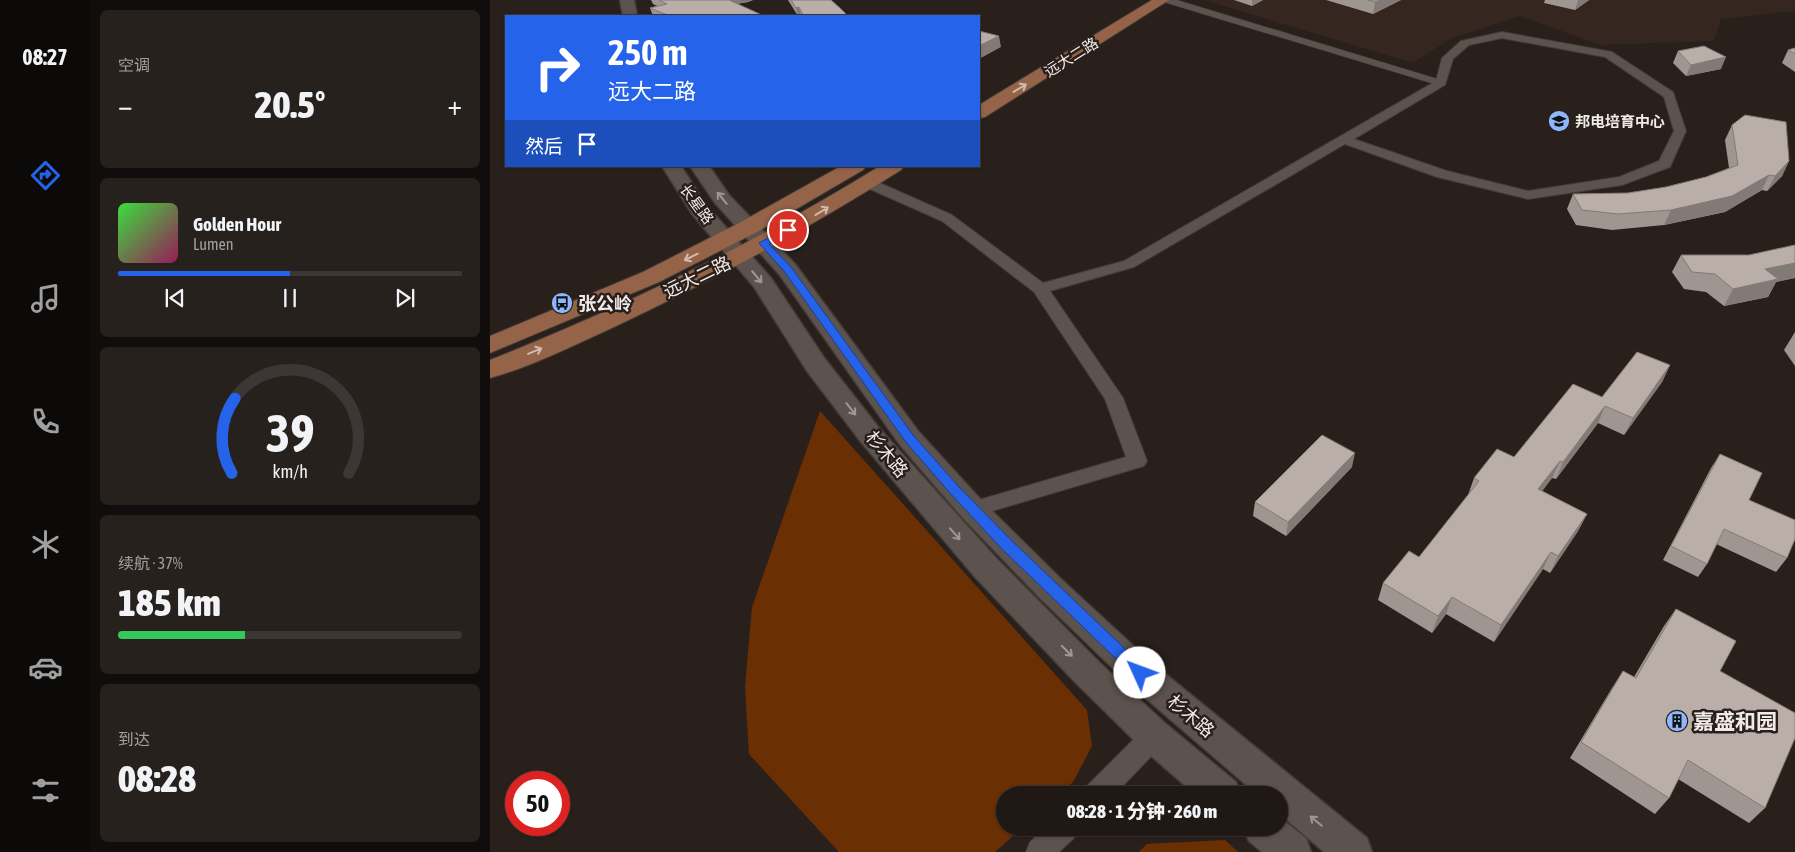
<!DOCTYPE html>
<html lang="zh">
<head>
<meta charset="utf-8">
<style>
	body { margin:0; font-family:"Asap Condensed","Noto Sans SC",sans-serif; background:#27211e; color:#f1f3f6; height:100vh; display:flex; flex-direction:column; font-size:19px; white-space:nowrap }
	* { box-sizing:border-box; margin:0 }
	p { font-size:16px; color:#a1a0a0 }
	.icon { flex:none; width:28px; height:28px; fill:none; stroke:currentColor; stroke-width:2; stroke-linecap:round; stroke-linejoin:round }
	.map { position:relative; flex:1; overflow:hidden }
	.sheet { display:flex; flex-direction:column; gap:10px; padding:10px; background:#110d0c; width:400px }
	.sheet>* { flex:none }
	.guide { position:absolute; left:15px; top:15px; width:475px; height:152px; border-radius:0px; box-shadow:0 1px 4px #0004,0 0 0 1px #3c3734; background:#2563eb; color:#fff; overflow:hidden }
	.speed { position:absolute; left:15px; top:771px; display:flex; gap:10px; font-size:25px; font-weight:700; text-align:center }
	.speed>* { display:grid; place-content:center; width:65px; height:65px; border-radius:50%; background:#1f1815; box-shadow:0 1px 4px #0004,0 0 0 1px #3c3734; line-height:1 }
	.speed .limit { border:8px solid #d22; background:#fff; color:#111 }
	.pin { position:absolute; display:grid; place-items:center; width:42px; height:42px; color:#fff; margin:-21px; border:2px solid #fff; border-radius:50%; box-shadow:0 1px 5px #0007 }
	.me { position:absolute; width:55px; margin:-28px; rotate:313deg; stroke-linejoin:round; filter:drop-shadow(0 0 4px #0008) }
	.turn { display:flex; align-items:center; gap:18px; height:105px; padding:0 20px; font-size:22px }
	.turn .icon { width:65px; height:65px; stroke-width:2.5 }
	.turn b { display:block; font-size:35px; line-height:42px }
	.then { display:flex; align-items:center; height:48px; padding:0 20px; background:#0003; gap:10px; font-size:19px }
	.big { font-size:38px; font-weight:800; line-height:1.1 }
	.sheet .card { flex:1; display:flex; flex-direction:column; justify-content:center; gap:8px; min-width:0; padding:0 18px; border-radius:8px; background:#27211e }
	.sheet .dial { align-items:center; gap:0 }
	.dial svg { height:130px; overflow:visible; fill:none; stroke:#3c3734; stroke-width:7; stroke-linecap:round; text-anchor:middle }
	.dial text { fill:#f1f3f6; stroke:none }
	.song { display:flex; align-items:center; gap:15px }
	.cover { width:60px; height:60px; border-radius:8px; background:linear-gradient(135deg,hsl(120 70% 55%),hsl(330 70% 35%)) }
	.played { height:5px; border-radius:2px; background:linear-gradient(90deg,#2563eb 50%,#3c3734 50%) }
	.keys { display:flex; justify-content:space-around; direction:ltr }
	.heat { display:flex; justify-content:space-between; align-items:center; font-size:28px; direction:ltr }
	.charge { height:8px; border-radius:4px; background:linear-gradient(90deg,#34c759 37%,#3c3734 0) }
	.trip { position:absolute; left:506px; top:786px; width:292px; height:50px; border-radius:25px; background:#1f1815; box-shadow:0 1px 4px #0004,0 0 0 1px #3c3734; font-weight:800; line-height:50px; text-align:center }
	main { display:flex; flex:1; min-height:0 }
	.tabs { display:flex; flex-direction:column; width:90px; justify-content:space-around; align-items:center; background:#0c0a08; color:#a1a0a0 }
	.tabs .icon { width:35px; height:35px }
	.tabs .on { color:#2563eb }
	.tabs b { font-size:22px; color:#f1f3f6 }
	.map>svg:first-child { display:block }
</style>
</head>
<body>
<main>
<nav class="tabs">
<b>08:27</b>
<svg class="icon on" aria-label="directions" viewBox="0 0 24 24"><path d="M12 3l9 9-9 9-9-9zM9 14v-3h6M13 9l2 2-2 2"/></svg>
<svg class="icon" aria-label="music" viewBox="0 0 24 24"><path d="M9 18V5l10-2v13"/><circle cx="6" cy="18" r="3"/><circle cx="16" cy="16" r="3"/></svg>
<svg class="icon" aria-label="phone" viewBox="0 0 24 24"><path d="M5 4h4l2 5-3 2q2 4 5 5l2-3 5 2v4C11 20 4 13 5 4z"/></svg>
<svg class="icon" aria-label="climate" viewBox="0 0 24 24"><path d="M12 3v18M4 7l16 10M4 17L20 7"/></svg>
<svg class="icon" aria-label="car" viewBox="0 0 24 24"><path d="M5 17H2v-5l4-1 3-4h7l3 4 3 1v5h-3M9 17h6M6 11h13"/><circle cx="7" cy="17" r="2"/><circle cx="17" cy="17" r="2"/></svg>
<svg class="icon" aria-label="filters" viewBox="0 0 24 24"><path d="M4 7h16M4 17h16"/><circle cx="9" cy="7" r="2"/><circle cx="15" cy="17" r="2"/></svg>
</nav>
<section class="sheet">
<div class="card"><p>空调</p>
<div class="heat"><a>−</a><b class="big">20.5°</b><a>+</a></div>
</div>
<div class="card">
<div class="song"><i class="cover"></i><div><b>Golden Hour</b><p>Lumen</p></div></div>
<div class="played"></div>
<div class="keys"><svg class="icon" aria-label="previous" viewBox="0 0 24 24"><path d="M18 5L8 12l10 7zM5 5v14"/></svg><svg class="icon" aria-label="pause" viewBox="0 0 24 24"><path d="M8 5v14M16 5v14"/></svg><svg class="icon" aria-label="next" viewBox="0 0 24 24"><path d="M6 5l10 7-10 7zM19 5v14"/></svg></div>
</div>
<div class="card dial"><svg viewBox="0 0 100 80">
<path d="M14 69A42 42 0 1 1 86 69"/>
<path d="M14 69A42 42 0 0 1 16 23" stroke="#2563eb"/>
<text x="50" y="56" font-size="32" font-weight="700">39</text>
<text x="50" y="72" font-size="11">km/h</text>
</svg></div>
<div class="card"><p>续航 · 37%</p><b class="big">185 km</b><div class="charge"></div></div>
<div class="card"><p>到达</p><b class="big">08:28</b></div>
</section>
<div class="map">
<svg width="1305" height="852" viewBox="0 0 1305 852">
	<rect width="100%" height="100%" fill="#29201c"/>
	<polygon fill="#35261f" points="714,0 1305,0 1305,11 1231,19 1224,41 1111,45 1029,16 960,39 923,63"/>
	<g fill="#6b2f04">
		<polygon points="330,411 597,710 602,746 583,782 569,795 515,795 515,828 532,828 505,852 349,852 259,754 255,687 262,607"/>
		<polygon points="735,840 748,852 649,852 657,844"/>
	</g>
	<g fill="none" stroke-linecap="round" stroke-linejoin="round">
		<g stroke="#423c38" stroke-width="7">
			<polyline id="service" points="677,0 951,83"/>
		</g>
		<g stroke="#423c38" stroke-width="2">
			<g id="minor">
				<path d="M1012,32L1122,52L1183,92L1196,131L1180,167L1132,185L1038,199L947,177L855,144L644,267L560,291L633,398L657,461L654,466L482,517L475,514L472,509L475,504L636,457L615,399L544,292L452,221L373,186L371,183L373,180H383L462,215L553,283L634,261L946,81L952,58L971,41ZM1012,38L1115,57L1174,97L1184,131L1169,161L1129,177L1038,191L957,171L864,139L955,85L963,59L979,45Z"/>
				<polygon points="664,724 673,728 677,736 673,744 624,795 593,795 597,786 655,728"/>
				<polygon points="555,828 587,828 584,838 569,852 536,852 540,842"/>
			</g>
		</g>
		<g stroke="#423c38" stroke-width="3">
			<g id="secondary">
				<polygon points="130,0 144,0 147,16 133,16"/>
				<polygon points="172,166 191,166 217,206 281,278 335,359 389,428 507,559 609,662 676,724 746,782 751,795 706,795 652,748 585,682 485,577 371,442 317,371 264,287 202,214"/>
				<polygon points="200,166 219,166 239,195 305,264 428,431 492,501 571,579 662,663 877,838 882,852 834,852 790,814 790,795 768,795 638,683 549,597 472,517 410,445 289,274 225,203"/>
				<polygon points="790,818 816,838 821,852 772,852 759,841 753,828 790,828"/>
			</g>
		</g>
		<g stroke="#423c38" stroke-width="2">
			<g id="primary">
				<polygon points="662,0 679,0 495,117 489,118 489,105"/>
				<polygon points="351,166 376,166 373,170 267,232 169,282 0,353 0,336 153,272 251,222"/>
				<path d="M390,166H414L411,170C319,228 224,280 126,326C87,344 41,367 0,378V360C136,306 265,243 390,166Z"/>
			</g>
		</g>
		<use href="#service" stroke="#5d534e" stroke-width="5.5"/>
		<use href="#minor" fill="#5d534e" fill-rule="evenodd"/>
		<use href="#secondary" fill="#5d534e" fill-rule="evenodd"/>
		<use href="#primary" fill="#946348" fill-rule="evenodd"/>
	</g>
	<g fill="#a09691">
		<polygon points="161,0 263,0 258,2 247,4 274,16 163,16 160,8 167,6 163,4"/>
		<polygon points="298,0 341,0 358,16 311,16 311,15 308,16"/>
		<polygon points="744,0 773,0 762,6"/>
		<polygon points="836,0 911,0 883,14"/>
		<polygon points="1055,0 1099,0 1085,10 1054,3"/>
		<polygon points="1305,48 1305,72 1292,63 1298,50"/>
		<polygon points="1188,51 1231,69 1196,76 1183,63"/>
		<polygon points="1242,125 1299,161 1292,176 1277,191 1272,190 1235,212 1174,225 1122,230 1086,225 1077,209 1083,194 1138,193 1176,187 1216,177 1239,168 1235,140"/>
		<polygon points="1305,245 1305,278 1286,282 1278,297 1234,306 1216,292 1194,289 1182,272 1191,255 1259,255"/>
		<polygon points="1305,332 1305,366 1294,350"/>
		<polygon points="1180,365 1172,382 1134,435 1108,423 1066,479 1062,478 1052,491 1097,514 1088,531 1060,573 1053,569 1004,642 956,614 942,633 888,600 893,583 929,557 978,495 984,478 1024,457"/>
		<polygon points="1230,454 1297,558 1286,572 1226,544 1217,564 1208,577 1173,560 1221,468"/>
		<polygon points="862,467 796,536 763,516 765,502"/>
		<polygon points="1186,609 1230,671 1275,808 1259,823 1188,779 1179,798 1165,814 1080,758 1122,688 1133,671 1144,677 1174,626"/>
	</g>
	<g fill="#827a76">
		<polygon points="234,0 263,0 258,2 236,5"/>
		<polygon points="762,0 773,0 762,6"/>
		<polygon points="890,0 911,0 883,14 885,2"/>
		<polygon points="1088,0 1099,0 1085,10"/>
		<polygon points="309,7 311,15 308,16 306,8"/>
		<polygon points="509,36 511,47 489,59 489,46"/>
		<polygon points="1236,57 1231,69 1196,76 1201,65"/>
		<polygon points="1299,161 1292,176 1277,191 1285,176"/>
		<polygon points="1279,175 1272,190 1235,212 1174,225 1181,210"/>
		<polygon points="1305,263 1305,278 1286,282 1278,297 1234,306 1243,289 1275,269"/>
		<polygon points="1180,365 1172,382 1134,435 1143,418"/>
		<polygon points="1115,406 1108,423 1066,479 1073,462"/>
		<polygon points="865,453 862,467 796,536 798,522"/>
		<polygon points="1070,461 1062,478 1041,506 1048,489"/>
		<polygon points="1097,514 1088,531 1060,573 1068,556"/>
		<polygon points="1061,552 1053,569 1004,642 1011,625"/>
		<polygon points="962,597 956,614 942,633 948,616"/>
	</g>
	<g fill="#baaea9" stroke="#827a76">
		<polygon points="169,0 239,0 274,16 180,16 160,8 177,4"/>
		<polygon points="301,0 341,0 352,10 358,16 316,16 313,15 309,7 306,8"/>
		<polygon points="878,0 890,0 885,2"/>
		<polygon points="489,31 509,36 489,46"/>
		<polygon points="1214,46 1236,57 1201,65 1188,51"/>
		<polygon points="1305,48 1305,54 1298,50"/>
		<polygon points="1255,115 1296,122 1299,161 1285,176 1279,175 1242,196 1181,210 1128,214 1092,210 1083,194 1138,193 1176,187 1216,177 1248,165 1242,125"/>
		<polygon points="1305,245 1305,263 1275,269 1288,279 1243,289 1225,274 1202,272 1191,255 1259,255"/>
		<polygon points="1147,352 1180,365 1143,418 1115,406 1073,462 1070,461 1048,489 1097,514 1068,556 1061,552 1011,625 962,597 948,616 893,583 919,551 929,557 989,481 984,478 1007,449 1024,457 1083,384 1112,397"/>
		<polygon points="832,435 865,453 798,522 765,502"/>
		<polygon points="1230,454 1272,473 1259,500 1305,520 1305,539 1297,558 1234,529 1217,564 1181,546"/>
		<polygon points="1186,609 1246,641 1230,671 1305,713 1305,738 1275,808 1198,760 1179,798 1091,742 1133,671 1146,678"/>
	</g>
	<defs><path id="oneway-shaft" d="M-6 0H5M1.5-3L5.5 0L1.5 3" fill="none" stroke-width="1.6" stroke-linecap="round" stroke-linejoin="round" transform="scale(1.25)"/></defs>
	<g stroke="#d0bbb0">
		<use href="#oneway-shaft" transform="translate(530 88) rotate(-31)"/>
		<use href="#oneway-shaft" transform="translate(332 211) rotate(-31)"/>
		<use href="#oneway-shaft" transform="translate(201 257) rotate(154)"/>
		<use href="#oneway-shaft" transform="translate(45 351) rotate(-22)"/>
	</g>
	<g stroke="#a09793">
		<use href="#oneway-shaft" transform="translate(232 198) rotate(-129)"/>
		<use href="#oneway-shaft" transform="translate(267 277) rotate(50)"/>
		<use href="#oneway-shaft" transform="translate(361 409) rotate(52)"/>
		<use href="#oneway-shaft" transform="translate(465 534) rotate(49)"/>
		<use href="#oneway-shaft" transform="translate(577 651) rotate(45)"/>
		<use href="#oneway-shaft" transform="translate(826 821) rotate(-140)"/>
	</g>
	<polygon fill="#2563eb" stroke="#184099" points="298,227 301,228 301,232 279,244 301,267 423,435 468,486 522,541 655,668 657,673 655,677 650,679 645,677 512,549 459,492 415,441 294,271 269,243"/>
	<defs>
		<g id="school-disc" transform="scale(1.125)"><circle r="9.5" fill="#8db9fc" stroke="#29201c"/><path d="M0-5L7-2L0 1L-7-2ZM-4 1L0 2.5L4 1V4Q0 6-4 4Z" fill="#111"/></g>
		<g id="bus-disc" transform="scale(1.125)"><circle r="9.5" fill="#8db9fc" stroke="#29201c"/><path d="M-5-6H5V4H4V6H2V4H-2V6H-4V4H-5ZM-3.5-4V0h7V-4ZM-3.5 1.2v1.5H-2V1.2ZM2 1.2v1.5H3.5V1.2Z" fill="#111"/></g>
		<g id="building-disc" transform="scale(1.125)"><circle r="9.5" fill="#8db9fc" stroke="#29201c"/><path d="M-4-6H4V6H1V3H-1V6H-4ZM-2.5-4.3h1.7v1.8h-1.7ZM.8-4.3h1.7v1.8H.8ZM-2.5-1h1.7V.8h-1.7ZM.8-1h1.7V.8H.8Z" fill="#111"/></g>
	</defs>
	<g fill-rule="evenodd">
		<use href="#school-disc" x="1069" y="121"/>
		<use href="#bus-disc" x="72" y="303"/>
		<use href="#building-disc" x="1187" y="721"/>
	</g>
	<g text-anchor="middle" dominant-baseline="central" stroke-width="5" stroke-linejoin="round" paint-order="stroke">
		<g font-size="15" fill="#f1ebe8" stroke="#29201c">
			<text transform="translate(581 57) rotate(-32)">远大二路</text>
			<text transform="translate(207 204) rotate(54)">长星路</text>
		</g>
		<g font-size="15" font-weight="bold" fill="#f1ebe8" stroke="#29201c" text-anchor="start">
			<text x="1085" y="121">邦电培育中心</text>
		</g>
		<g font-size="18" fill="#f1ebe8" stroke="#29201c">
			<text transform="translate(207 277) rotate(-26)">远大二路</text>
			<text transform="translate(397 454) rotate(50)">杉木路</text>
			<text transform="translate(701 716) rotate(40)">杉木路</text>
		</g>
		<g font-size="18" font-weight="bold" fill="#f1ebe8" stroke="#29201c" text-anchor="start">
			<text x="88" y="303">张公岭</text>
		</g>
		<g font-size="21" font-weight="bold" fill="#f1ebe8" stroke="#29201c" text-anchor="start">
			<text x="1203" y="721">嘉盛和园</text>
		</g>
	</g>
</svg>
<div class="speed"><div class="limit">50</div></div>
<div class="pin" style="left:298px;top:230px;background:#d93025"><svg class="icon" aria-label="arrive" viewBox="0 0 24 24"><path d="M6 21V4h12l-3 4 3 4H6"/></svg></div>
<svg class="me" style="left:650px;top:673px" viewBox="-20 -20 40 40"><circle r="19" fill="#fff"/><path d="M0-13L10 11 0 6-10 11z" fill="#2563eb"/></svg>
<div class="trip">08:28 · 1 分钟 · 260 m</div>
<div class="guide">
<div class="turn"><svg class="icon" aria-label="right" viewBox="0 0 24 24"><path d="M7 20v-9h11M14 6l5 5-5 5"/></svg><div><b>250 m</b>远大二路</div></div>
<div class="then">然后<svg class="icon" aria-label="arrive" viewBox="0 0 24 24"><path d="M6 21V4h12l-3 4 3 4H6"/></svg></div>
</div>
</div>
</main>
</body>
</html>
